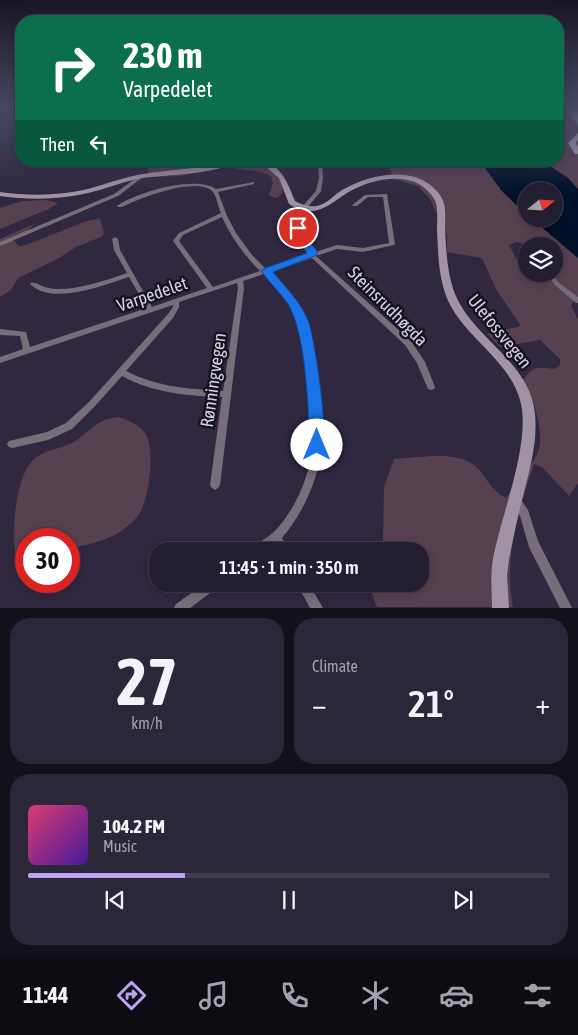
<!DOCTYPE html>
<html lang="en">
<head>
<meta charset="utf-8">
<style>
	body { margin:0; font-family:"Asap Condensed",sans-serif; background:#2b2738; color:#f1f3f6; height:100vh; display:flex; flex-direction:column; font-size:19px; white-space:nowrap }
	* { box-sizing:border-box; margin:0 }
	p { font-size:16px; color:#a3a2ab }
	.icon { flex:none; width:28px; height:28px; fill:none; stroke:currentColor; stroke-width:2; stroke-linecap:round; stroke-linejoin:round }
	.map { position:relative; height:608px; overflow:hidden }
	.panel { display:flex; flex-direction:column; gap:10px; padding:10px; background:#13101a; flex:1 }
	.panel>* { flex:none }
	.banner { position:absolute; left:15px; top:15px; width:549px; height:152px; border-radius:20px; box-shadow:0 2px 12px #0003,0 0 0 1px #403c4c; background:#0b6e4f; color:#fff; overflow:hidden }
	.needle { width:32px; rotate:72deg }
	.buttons { position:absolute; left:518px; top:182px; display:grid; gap:10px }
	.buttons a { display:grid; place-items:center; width:45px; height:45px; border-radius:50%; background:#231e30; box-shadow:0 2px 12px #0003,0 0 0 1px #403c4c; font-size:25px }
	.speed { position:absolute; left:15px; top:528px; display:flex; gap:10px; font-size:25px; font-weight:700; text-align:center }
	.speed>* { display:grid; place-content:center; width:65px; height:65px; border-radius:50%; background:#231e30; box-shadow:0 2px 12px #0003,0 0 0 1px #403c4c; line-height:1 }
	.speed .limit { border:8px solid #d22; background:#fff; color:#111 }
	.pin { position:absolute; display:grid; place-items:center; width:42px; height:42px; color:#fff; margin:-21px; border:2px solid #fff; border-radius:50%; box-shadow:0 1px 5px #0007 }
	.me { position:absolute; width:55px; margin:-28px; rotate:0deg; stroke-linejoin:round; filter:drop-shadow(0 0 4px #0008) }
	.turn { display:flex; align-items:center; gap:18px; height:105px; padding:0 25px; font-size:22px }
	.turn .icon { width:65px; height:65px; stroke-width:2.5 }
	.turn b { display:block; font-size:35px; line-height:42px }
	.then { display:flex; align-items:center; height:48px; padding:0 25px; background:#0003; gap:10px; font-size:19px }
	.big { font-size:38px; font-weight:600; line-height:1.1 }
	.panel .widget { flex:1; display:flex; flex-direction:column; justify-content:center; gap:8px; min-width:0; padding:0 18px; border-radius:20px; background:#2b2738 }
	.panel .dial { align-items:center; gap:0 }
	.dial b { font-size:65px; line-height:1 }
	.song { display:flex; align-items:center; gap:15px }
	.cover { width:60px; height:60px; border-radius:8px; background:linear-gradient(135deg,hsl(340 70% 55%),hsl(260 70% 35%)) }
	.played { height:5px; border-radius:2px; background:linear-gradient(90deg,#bca0f2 30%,#403c4c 30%) }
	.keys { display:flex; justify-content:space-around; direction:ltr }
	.heat { display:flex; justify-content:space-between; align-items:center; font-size:28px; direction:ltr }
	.panel .tiles { flex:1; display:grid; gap:10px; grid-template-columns:1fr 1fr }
	.widget:last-child { grid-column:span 2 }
	.trip { position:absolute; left:149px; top:542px; width:280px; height:50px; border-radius:20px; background:#231e30; box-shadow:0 2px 12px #0003,0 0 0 1px #403c4c; font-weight:600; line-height:50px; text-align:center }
	.menu { display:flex; height:80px; justify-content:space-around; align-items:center; background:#0e0c13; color:#a3a2ab }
	.menu .icon { width:35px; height:35px }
	.menu .active { color:#bca0f2 }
	.menu b { font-size:22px; color:#f1f3f6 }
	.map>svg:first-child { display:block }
</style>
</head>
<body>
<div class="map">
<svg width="578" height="608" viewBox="0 0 578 608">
	<rect width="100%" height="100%" fill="#2f2840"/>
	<g fill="#57414e" fill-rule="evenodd">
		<polygon points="558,109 578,109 578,189 568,178 550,166 547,161 558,161"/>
		<path d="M146,161H275L274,164C277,174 288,185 280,196L275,198L269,195L273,183L271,176L261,172L225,167L180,176L149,177Z"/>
		<path d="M387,161H480L501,190L526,214V219H532L578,258V300L575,299L571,306L578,319V483L569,496L543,468L534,464C519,509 503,560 513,607H377L368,584H420V551H368L383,541L384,487L394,459C416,458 451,451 471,463C485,471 488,489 506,498C514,487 536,460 539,449C544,427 533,399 523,380C534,366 536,367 554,369L560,365V359L540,340L501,347L487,334L521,326L496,289L482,258L447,252V235L430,199L418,186L394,179ZM517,242L528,246H554V274H551L556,281C545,279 537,274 526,274V267L518,262L509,245Z"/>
		<polygon points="46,200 58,203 49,209 0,229 0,208 22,201"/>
		<polygon points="100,218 104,234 101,237 76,247 59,258 18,278 11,290 0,297 0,239 34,224 26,232 11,238 19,246 26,245 84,222"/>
		<path d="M119,417C129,421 139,424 145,433C156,449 149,503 137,517C119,538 94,544 69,548V539H26V573H20C9,549 13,481 32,461C43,449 64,449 77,440C93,428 98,419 119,417Z"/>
	</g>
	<polygon fill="#001129" points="480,161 547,161 550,166 568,178 578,189 578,258 532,219 554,219 554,191 526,191 526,214 501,190"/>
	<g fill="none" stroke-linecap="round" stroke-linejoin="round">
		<g fill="#776e79" fill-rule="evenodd">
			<polygon points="565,109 569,109 578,121 578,125 577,125"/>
			<path d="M318,161H322L323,178L321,191L307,208L301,228L303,237L315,252L337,245L363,248L389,243L383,197H368L357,206H353L352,205L365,195L387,194L395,244L394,245L363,252L337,249L316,256L411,341L425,362L435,387L434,389L431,390L428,389L417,363L405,345L312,258L269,272C283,285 297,299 304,317C312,336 313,359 316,380C319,401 323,423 322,444C319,478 304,512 282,538L289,551H278L275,545L266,551H252L253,547C260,542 268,537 275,531C298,506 312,471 313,437C314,418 311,399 308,380C305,354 305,325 289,302C282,292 273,283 264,274L243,281L244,288L220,485L218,488L215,490L212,488L210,485L222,397C188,396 153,393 122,376L95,406L72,429L48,440L12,448L9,447L7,444L9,441L47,432L66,423L89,402L168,314L173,307V305L0,363V357L23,349L20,336L0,335V329L26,332L30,347L147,308L129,277C104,285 68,300 41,291C38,290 34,287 31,285L30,284L31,283C37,282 40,286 45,287C49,288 53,289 57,289C81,289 104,281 127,273L114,250L112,239L115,237L118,239L120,250L152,307L207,288L173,241L179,233L221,213C218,207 217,196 212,191C196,176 139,198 122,207H118L117,206C137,192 195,175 216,189L254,182V184L218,192L227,216L236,233L252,255L266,269L309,255L310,253L297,237L295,228L301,208L316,191L319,178ZM222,217C231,237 244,255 260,271L213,287L179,241L183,235ZM237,283L238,288L223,391C190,389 156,387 126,371L173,318L179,307V302Z"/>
			<polygon points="139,176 143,177 118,196 0,246 0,242 114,194"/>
			<polygon points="546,274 552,274 559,283 578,297 578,303 576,303 555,285"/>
			<polygon points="515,495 519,497 528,510 538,541 572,608 560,608 529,547 520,516 510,500 511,497"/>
			<polygon points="204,584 219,584 217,588 190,608 174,608 176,604"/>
			<polygon points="297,584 309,584 323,608 310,608"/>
		</g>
		<g fill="#a093a4" fill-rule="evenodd">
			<path d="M226,161H237C215,175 170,174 143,178C124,181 106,189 88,193C59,200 30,200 0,196V192C29,196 59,196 88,189C106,184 124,177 143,174C171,169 199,170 226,161Z"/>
			<path d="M259,161C280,161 288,184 295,201C302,205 309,207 317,206C327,204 334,195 342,190C362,178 392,170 415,177C427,181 441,191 444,204C446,212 445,220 445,227C446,249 447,273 455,294C474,340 530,361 535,414C538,443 529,472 522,500C517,520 513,539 509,559L507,576L509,608H492C492,591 490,575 493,559C501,515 532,441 520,400C507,354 454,333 443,286C438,267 438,249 437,230C437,222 438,211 436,203C434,196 426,188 419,184C397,173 367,181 347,193C327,206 314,220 289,204L279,178Z"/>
		</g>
		<g fill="#c1afc5" fill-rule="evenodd">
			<polygon points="569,109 575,109 578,114 578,122 576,121"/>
			<polygon points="578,133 578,140 576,143 578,147 578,154 575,154 568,143"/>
		</g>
	</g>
	<linearGradient id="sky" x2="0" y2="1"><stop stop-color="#1a1623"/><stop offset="0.56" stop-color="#474864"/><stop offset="1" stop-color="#474864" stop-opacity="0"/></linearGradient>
	<rect width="578" height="194" fill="url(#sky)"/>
	<path fill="#1a73e8" stroke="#114b97" d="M298,225L303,228V234L317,251V255L273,272C286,288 302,303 309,323C315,342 329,434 322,450L317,452L311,450C307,440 309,417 308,405C306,377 302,327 288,304C280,292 269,282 261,271L263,269L307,253L294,235L293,228Z"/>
	<g text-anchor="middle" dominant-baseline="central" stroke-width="5" stroke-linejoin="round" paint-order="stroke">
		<g font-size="18" fill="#d7d3e3" stroke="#16131e">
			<text transform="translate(152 294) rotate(-19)">Varpedelet</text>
			<text transform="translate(388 306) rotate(45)">Steinsrudhøgda</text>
			<text transform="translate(500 331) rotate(51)">Ulefossvegen</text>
			<text transform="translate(213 380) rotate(-82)">Rønningvegen</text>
		</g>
	</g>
</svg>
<div class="buttons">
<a><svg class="needle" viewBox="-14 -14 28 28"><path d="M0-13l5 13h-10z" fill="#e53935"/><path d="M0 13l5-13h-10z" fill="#a3a2ab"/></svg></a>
<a><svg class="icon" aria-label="layers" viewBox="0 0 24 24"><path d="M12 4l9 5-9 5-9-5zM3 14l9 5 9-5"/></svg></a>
</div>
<div class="speed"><div class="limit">30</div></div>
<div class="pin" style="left:298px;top:228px;background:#d93025"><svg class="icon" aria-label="arrive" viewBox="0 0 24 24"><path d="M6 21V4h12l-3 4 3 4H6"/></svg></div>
<svg class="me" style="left:317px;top:445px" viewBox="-20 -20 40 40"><circle r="19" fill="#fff"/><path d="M0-13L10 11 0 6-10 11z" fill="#1a73e8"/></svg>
<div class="trip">11:45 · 1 min · 350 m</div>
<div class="banner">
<div class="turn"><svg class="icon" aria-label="right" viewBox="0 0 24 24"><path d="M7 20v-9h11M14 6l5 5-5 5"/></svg><div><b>230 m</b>Varpedelet</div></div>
<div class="then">Then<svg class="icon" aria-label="left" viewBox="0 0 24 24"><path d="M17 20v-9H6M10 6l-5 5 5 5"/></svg></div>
</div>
</div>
<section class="panel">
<div class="tiles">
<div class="widget dial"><b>27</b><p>km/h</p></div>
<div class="widget"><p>Climate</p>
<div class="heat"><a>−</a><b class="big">21°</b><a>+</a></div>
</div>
<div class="widget">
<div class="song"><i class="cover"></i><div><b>104.2 FM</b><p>Music</p></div></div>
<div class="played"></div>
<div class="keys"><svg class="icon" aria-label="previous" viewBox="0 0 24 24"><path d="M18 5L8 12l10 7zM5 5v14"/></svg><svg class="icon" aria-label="pause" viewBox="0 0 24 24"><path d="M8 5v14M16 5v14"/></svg><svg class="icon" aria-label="next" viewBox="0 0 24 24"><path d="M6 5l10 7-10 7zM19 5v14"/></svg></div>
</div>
</div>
</section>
<nav class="menu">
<b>11:44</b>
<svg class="icon active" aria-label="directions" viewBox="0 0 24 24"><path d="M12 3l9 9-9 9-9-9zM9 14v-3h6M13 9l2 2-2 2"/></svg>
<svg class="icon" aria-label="music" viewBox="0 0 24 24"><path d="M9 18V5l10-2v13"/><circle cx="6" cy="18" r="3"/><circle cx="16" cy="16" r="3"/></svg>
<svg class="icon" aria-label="phone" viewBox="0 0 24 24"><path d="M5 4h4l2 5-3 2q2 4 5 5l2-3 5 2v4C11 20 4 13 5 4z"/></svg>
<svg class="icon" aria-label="climate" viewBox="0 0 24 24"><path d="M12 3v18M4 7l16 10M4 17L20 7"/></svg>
<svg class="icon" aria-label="car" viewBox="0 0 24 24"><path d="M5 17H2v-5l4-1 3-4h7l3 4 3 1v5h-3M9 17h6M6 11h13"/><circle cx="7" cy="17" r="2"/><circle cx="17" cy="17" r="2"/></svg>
<svg class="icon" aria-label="filters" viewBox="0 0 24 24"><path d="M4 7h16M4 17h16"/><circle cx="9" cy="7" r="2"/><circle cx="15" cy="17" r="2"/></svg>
</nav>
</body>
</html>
